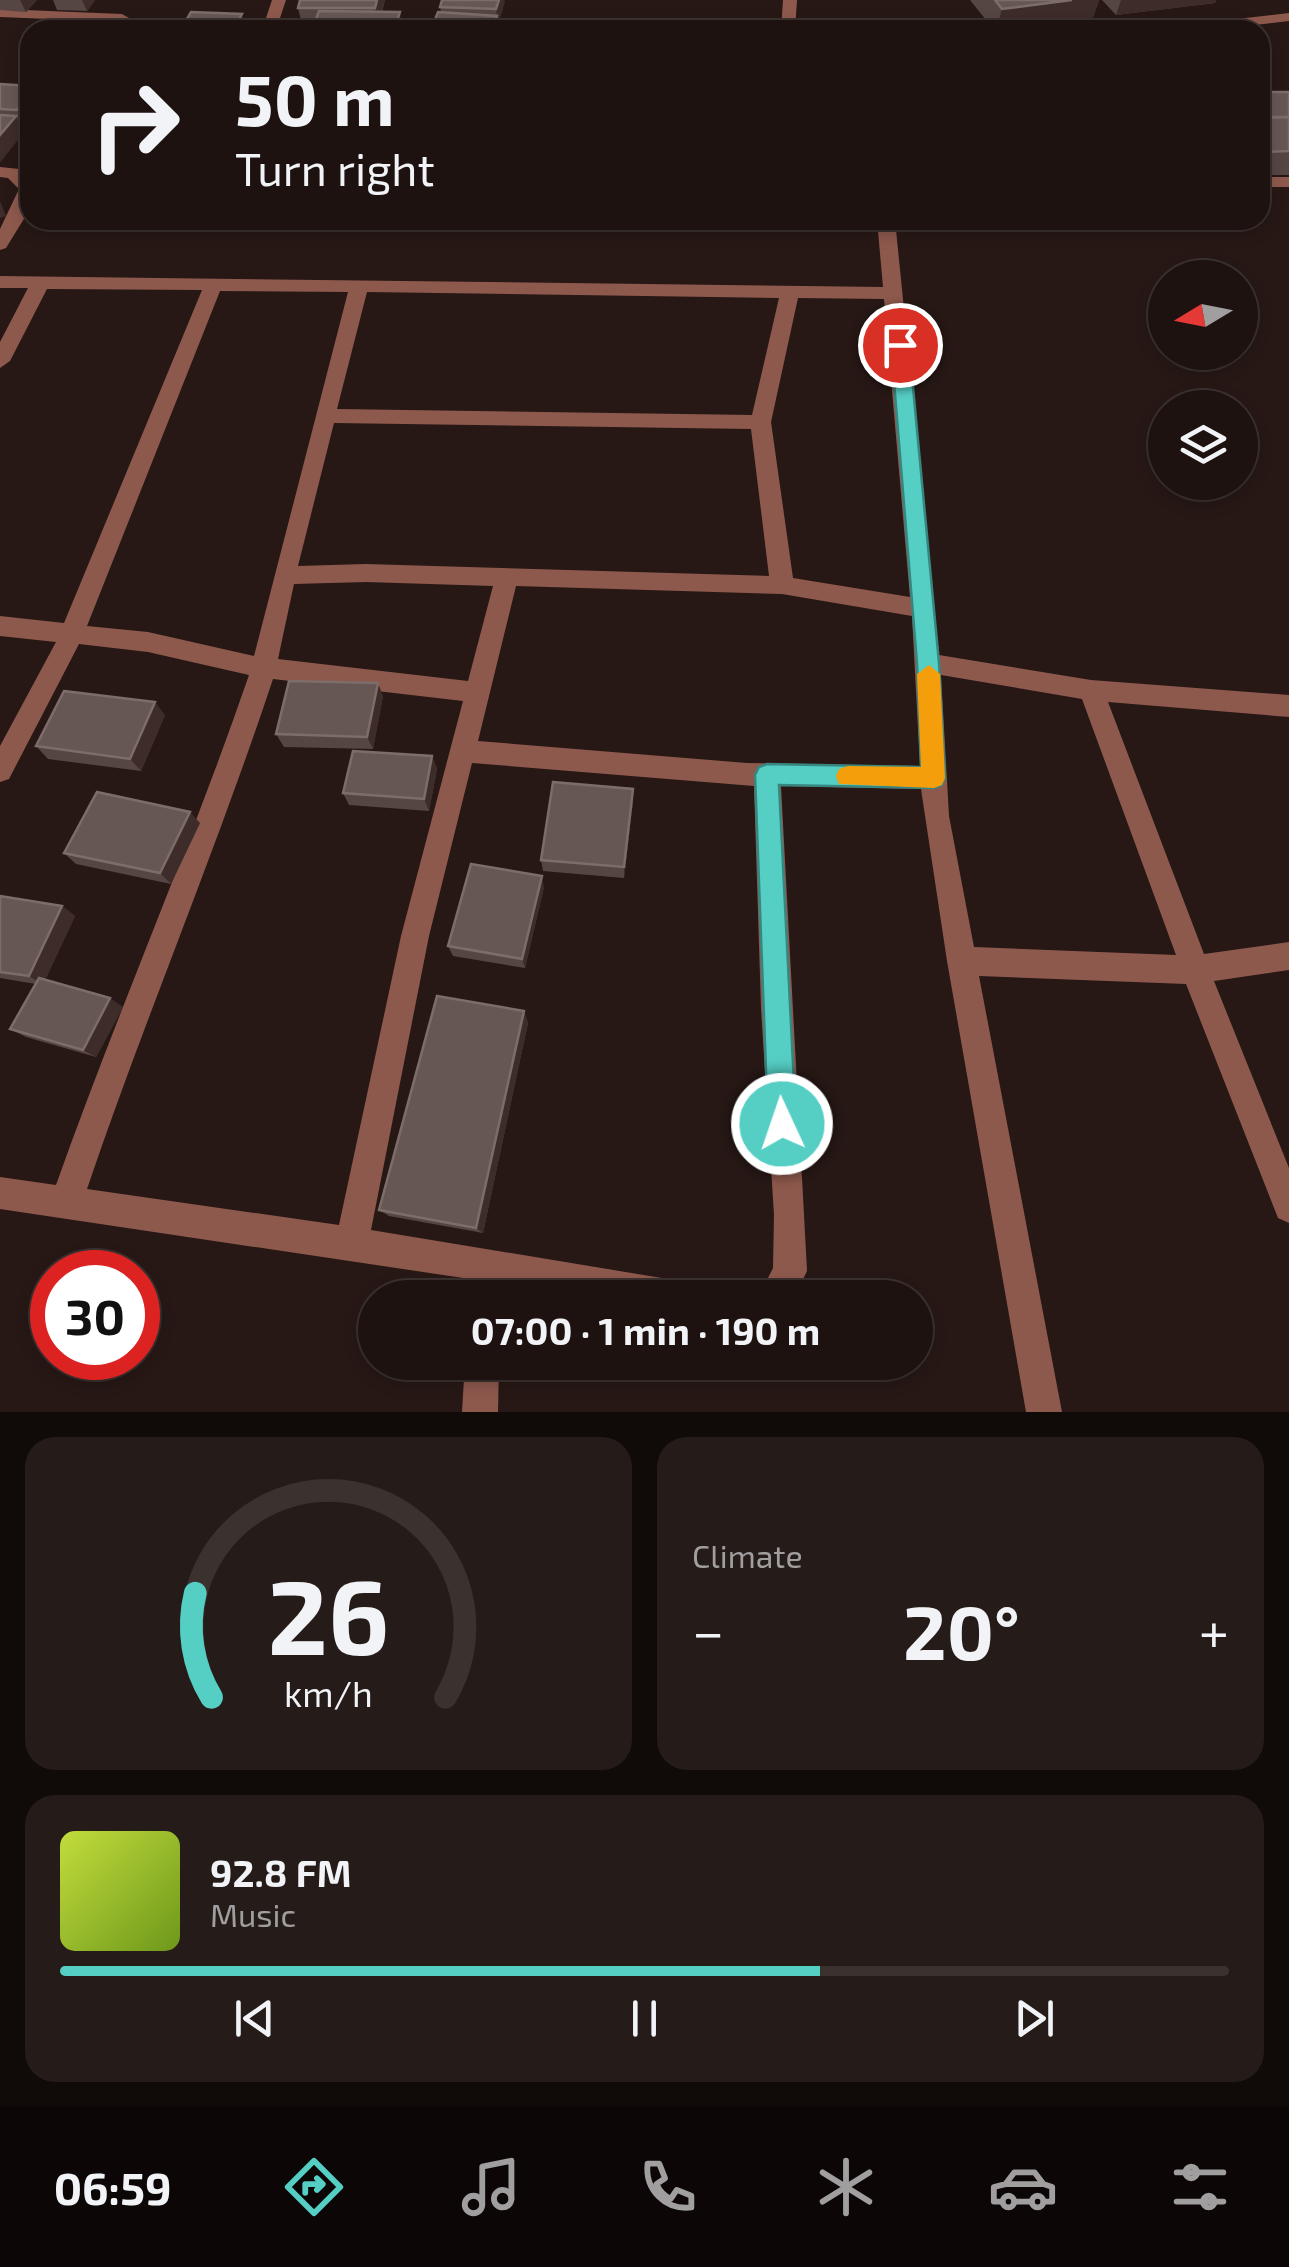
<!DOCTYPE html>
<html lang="en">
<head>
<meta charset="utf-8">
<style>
	body { margin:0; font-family:"Exo 2",sans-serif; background:#251b19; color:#f1f3f6; height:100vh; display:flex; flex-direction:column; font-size:38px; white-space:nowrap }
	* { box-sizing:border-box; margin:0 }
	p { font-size:32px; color:#a09e9f }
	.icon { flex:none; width:55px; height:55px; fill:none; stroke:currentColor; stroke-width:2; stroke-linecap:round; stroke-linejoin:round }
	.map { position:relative; height:1412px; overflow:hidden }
	.details { display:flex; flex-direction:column; gap:25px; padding:25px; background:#100a09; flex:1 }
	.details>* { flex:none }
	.hud { position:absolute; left:20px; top:20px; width:1250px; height:210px; border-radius:30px; box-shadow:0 5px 15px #0003,0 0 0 2px #3b3230; background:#1d1210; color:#f1f3f6; overflow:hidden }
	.needle { width:65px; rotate:260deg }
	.buttons { position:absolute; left:1148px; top:260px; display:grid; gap:20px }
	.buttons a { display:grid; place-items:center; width:110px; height:110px; border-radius:50%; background:#1d1210; box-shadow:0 5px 15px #0003,0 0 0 2px #3b3230; font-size:50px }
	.speed { position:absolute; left:30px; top:1250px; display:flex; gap:20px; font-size:50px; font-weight:700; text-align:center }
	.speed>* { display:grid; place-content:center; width:130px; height:130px; border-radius:50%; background:#1d1210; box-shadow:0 5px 15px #0003,0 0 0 2px #3b3230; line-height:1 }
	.speed .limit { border:15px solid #d22; background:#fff; color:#111 }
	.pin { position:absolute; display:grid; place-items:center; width:85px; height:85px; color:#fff; margin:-42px; border:5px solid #fff; border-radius:50%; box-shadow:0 2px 10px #0007 }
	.me { position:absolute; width:110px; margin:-55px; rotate:357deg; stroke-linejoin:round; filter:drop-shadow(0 0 8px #0008) }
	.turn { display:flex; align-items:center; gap:35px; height:210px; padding:0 50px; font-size:45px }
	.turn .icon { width:130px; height:130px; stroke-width:2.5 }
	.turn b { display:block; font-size:70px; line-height:85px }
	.big { font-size:75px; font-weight:700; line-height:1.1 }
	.details .tile { flex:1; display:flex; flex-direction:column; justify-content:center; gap:15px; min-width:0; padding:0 35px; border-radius:30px; background:#251b19 }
	.details .dial { align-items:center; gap:0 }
	.dial svg { height:260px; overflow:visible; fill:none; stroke:#3b3230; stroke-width:7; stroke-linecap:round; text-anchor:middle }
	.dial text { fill:#f1f3f6; stroke:none }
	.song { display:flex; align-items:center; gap:30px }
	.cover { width:120px; height:120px; border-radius:15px; background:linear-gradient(135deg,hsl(70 70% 55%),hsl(80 70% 35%)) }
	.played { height:10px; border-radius:5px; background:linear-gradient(90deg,#55cec4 65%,#3b3230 65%) }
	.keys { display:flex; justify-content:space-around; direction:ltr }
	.heat { display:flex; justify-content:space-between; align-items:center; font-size:55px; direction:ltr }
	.details .tiles { flex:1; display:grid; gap:25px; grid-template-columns:1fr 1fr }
	.tile:last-child { grid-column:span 2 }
	.trip { position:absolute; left:358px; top:1280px; width:575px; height:100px; border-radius:50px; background:#1d1210; box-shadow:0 5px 15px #0003,0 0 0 2px #3b3230; font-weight:700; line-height:100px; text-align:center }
	.tab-bar { display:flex; height:160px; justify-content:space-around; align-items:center; background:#0c0706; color:#a09e9f }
	.tab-bar .icon { width:70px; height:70px }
	.tab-bar .current { color:#55cec4 }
	.tab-bar b { font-size:45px; color:#f1f3f6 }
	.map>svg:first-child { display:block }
</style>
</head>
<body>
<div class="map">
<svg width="1289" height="1412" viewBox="0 0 1289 1412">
	<rect width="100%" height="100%" fill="#271815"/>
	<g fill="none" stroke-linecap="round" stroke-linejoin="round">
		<g fill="#8e594d" fill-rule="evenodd">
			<polygon points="272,0 286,0 276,30 262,30"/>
			<polygon points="783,0 797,0 795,30 781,30"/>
			<polygon points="0,9 122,14 129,18 122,22 0,17"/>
			<polygon points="1289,13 1289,21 1214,30 1168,30 1175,26"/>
			<polygon points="0,167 19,169 30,180 30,209 6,248 0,250 0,229 19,189 8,178 0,177"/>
			<rect x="1260" y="177" width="29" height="10"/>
			<path d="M877,220H895L939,655L1091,680L1289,695V717L1108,702L1204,954L1289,942V970L1214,981L1289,1168V1223L1278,1218L1186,984L979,976L1062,1412H1026L947,961L921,789L781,786L807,1271L794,1298H758L773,1268L774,1215L761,1008L754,786L472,763L429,936L371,1230L680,1281L692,1286L697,1298H577L503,1285V1298H469L470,1279L0,1209V1177L56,1185C117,1013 190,847 249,675L148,652L79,644L9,779L0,782V746L56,642L0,636V616L64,623L202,290L47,289L10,361L0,368V342L28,288H0V276L883,287ZM220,291L348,292L254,656L148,632L87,626ZM367,292L779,298L752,415L337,409ZM798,298L884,299L910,597L793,578L771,422ZM334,423L751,429L769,576L366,564L298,566ZM366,582L493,586L468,681L278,659L294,584ZM516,586L782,594L912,616L920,766L747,763L478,741ZM941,675L1082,699L1176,955L974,947L949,816ZM273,679L463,701L401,936L339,1225L87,1189C145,1018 216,851 273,679Z"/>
			<polygon points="465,1362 499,1362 498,1412 462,1412"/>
		</g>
	</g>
	<g fill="#564643">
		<polygon points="0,0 37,0 26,12 0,10"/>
		<polygon points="53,0 95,0 87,11 57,10"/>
		<polygon points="300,0 385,0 382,12 402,28 402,30 312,30 315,24 302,24 298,8"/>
		<polygon points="442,0 504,0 498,25 499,30 431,30 441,12 440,7"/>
		<polygon points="970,0 1099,0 1092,20 1011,30 994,30"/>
		<polygon points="1102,0 1216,0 1215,3 1116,15"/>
		<polygon points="0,84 30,86 30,119 25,126 21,126 24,132 0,162"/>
		<rect x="1260" y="92" width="29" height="83"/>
		<polygon points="383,696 373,749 284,747 276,734"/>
		<polygon points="165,715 141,771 48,759 36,746"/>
		<polygon points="432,756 437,769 429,811 349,805 343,793"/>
		<polygon points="633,801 624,878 543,871 541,860"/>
		<polygon points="200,823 171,884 76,864 64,853"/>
		<polygon points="544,887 525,968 453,956 448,946"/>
		<polygon points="0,896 62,906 75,916 45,980 123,1007 96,1057 26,1037 10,1029 36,984 0,978"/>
		<polygon points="524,1011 528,1023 483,1233 389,1216 379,1210"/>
	</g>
	<g fill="#3d2c29">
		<polygon points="20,0 37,0 26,12"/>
		<polygon points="82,0 95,0 87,11"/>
		<polygon points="377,0 385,0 378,24 375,8"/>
		<polygon points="499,0 504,0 505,2 498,25 499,30 492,30 497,16 496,9"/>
		<polygon points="1072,0 1099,0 1092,20 1011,30 996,30 1002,9"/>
		<polygon points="1121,0 1216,0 1215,3 1116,15"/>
		<polygon points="400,12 402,30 394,30"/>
		<polygon points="242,14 246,30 233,30"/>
		<polygon points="30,92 30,119 25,126 17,110"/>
		<polygon points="16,116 24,132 0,162 0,135"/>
		<polygon points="0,201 6,216 0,218"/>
		<polygon points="378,683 383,696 373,749 367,737"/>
		<polygon points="155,702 165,715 141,771 130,759"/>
		<polygon points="432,756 437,769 429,811 424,799"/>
		<polygon points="633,789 633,801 624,878 624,867"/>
		<polygon points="190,812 200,823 171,884 160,873"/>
		<polygon points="542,876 544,887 525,968 522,959"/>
		<polygon points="62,906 75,916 43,985 29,976"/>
		<polygon points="110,998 123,1007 96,1057 83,1050"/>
		<polygon points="524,1011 528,1023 483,1233 476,1228"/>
	</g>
	<g fill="#675754" stroke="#7c6d6a" stroke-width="2.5">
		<polygon points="300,0 377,0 375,8 298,8"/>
		<polygon points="442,0 499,0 496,9 440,7"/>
		<polygon points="995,0 1072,0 1002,9"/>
		<polygon points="319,11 400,12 394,30 312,30"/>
		<polygon points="191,12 242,14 233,30 181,29"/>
		<polygon points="438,12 497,16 492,30 431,30"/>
		<polygon points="0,84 30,86 30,92 17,110 0,109"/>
		<rect x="1260" y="92" width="29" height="25"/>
		<polygon points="0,115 16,116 0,135"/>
		<polygon points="1289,117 1289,151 1260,152 1260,118"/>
		<polygon points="289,681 378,683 367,737 276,734"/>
		<polygon points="64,691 155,702 130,759 36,746"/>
		<polygon points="353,751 432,756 424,799 343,793"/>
		<polygon points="553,782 633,789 624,867 541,860"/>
		<polygon points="97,792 190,812 160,873 64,853"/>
		<polygon points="471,864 542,876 522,959 448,946"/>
		<polygon points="0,896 62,906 29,976 0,972"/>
		<polygon points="39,978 110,998 83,1050 10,1029"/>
		<polygon points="437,996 524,1011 476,1228 379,1210"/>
	</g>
	<polygon fill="#55cec4" stroke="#37867f" stroke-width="2.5" points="900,339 909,345 939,663 945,778 942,785 934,788 779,785 796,1124 792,1134 782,1138 772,1134 768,1124 755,775 759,767 767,764 921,767 917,663 891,345"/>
	<polygon fill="#f59e0b" points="929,665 940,674 945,778 942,785 934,788 839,784 836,776 839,769 848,766 921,767 917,674"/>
</svg>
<div class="buttons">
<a><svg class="needle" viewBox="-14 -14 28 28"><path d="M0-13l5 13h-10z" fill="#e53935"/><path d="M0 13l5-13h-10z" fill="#a09e9f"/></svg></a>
<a><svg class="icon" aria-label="layers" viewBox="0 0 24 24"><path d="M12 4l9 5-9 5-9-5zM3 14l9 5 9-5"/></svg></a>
</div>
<div class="speed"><div class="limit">30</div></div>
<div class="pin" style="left:900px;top:345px;background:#d93025"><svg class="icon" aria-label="arrive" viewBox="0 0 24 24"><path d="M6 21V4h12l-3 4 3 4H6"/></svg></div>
<svg class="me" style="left:782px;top:1124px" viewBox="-20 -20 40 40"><circle r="17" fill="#55cec4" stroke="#fff" stroke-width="3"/><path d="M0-11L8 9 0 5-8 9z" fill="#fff"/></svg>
<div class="trip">07:00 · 1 min · 190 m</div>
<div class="hud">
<div class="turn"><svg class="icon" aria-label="right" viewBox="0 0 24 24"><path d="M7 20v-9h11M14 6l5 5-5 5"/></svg><div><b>50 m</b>Turn right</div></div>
</div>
</div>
<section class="details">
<div class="tiles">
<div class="tile dial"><svg viewBox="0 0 100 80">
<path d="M14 69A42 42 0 1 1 86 69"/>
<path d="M14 69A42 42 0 0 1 9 37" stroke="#55cec4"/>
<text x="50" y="56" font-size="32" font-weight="700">26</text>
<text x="50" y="72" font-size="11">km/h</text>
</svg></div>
<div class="tile"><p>Climate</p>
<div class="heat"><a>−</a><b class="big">20°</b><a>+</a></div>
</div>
<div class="tile">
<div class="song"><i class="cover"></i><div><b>92.8 FM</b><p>Music</p></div></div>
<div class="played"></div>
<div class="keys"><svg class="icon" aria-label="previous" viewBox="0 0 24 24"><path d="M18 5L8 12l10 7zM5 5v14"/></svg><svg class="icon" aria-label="pause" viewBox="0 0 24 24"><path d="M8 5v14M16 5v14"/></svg><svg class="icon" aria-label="next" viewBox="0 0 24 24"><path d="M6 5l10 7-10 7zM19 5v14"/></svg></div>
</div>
</div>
</section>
<nav class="tab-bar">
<b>06:59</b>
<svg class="icon current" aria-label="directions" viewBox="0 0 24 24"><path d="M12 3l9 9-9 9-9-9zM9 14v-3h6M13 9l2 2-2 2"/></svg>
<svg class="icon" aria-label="music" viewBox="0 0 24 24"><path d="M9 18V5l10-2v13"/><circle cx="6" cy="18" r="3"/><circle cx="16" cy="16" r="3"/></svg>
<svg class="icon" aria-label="phone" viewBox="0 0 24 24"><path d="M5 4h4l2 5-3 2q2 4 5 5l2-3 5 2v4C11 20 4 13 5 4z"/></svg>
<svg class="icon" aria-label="climate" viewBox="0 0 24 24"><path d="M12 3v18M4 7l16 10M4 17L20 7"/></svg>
<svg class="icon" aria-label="car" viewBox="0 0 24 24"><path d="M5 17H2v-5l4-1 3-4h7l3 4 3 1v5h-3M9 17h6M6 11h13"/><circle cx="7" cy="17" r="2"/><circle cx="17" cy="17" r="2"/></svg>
<svg class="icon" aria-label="filters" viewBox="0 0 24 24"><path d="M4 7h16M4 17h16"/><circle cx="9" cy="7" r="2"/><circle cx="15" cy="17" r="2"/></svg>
</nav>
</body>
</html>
